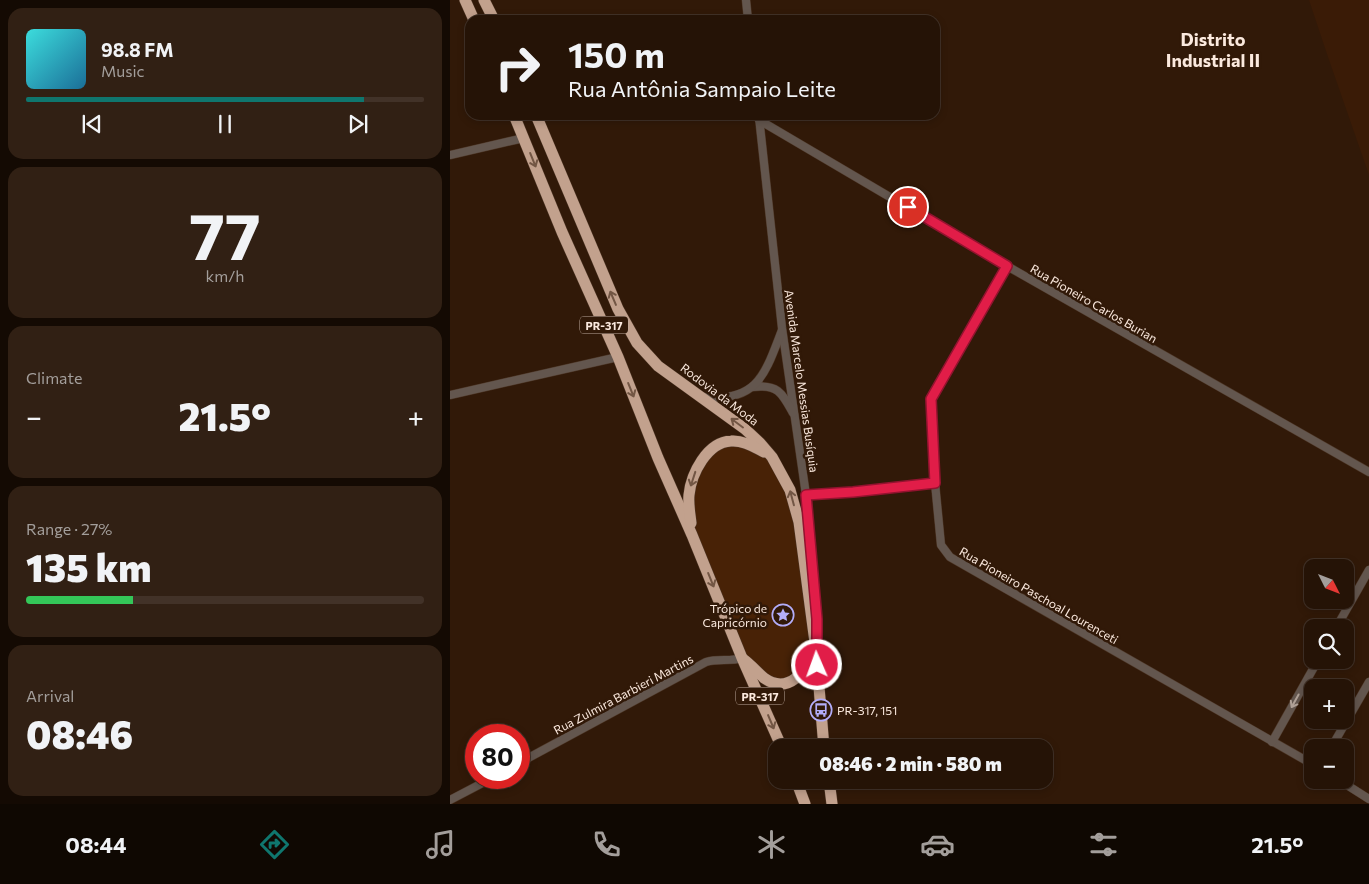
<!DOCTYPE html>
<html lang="en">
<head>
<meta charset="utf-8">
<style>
	body { margin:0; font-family:Commissioner,sans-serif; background:#312014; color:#f1f3f6; height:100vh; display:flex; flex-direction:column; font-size:19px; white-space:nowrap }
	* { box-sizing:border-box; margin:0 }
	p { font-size:16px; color:#a39e9b }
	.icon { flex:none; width:28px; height:28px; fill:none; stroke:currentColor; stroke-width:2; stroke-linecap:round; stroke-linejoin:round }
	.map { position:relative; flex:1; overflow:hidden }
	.details { display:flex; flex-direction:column; gap:8px; padding:8px; background:#140a03; width:450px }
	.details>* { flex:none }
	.top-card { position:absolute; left:15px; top:15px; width:475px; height:105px; border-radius:15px; box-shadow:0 2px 8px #0003,0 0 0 1px #423228; background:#251306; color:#f1f3f6; overflow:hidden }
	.needle { width:32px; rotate:132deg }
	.tools { position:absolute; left:854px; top:559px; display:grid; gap:10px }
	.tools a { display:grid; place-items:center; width:50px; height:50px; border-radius:10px; background:#251306; box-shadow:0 2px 8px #0003,0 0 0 1px #423228; font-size:25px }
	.speed { position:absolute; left:15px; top:724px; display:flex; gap:10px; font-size:25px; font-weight:700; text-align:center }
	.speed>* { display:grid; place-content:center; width:65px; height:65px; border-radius:50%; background:#251306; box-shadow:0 2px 8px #0003,0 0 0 1px #423228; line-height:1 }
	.speed .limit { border:8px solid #d22; background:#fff; color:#111 }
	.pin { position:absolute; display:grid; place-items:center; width:42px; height:42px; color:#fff; margin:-21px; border:2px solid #fff; border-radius:50%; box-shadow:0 1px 5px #0007 }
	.me { position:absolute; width:55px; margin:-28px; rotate:358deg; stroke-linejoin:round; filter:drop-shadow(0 0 4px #0008) }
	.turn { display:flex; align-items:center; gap:18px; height:105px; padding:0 20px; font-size:22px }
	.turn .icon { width:65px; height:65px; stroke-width:2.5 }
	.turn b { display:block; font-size:35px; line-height:42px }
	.big { font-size:38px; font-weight:800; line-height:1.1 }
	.details .widget { flex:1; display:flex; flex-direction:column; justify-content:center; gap:8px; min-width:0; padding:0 18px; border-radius:15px; background:#312014 }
	.details .dial { align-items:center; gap:0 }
	.dial b { font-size:65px; line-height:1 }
	.song { display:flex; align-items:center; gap:15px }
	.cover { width:60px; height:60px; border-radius:8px; background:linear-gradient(135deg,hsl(180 70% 55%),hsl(200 70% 35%)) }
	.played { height:5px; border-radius:2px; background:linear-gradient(90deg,#0f766e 85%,#423228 85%) }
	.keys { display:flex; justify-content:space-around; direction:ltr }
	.heat { display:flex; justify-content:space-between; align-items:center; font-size:28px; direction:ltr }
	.charge { height:8px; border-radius:4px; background:linear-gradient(90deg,#34c759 27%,#423228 0) }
	.trip { position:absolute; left:318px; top:739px; width:285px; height:50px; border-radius:15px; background:#251306; box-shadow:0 2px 8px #0003,0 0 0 1px #423228; font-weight:800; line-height:50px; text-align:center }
	.menu { display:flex; height:80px; justify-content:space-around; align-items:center; background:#0f0802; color:#a39e9b }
	.menu .icon { width:35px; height:35px }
	.menu .current { color:#0f766e }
	.menu b { font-size:22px; color:#f1f3f6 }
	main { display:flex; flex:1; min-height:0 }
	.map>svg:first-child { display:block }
</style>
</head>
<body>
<main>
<section class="details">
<div class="widget">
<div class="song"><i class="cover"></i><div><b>98.8 FM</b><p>Music</p></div></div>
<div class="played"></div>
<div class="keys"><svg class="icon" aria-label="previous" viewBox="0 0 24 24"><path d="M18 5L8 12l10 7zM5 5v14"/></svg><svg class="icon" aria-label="pause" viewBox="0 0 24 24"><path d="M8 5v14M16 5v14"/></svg><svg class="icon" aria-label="next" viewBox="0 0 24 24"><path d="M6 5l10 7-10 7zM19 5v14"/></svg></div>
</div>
<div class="widget dial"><b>77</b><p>km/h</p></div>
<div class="widget"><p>Climate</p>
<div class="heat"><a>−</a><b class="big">21.5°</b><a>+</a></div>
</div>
<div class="widget"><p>Range · 27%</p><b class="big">135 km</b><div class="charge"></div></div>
<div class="widget"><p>Arrival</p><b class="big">08:46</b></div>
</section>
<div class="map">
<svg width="919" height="804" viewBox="0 0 919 804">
	<rect width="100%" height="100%" fill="#311908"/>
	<polygon fill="#3a1b06" points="859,0 919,0 919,175 878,57"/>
	<polygon fill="#482206" points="280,441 322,457 340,490 366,650 358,666 332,683 292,658 242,535 239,496 258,453"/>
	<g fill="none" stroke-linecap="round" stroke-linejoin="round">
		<g stroke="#4d3626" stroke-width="9">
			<g id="minor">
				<polyline points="296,0 298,20"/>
				<polyline points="309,117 332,328 356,495 367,622"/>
				<polyline points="309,120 557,266 919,472"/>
				<polyline points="0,155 74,138"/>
				<polyline points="557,266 481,399 485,483 491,545 500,557 862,764"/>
				<path d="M303,387C328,384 332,393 343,413"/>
				<polyline points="0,395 168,357"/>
				<path d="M252,397C308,403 315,374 332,330"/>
				<polyline points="356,495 403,492 485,483"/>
				<polyline points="886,628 919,570"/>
				<polyline points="822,742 868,660"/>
				<polyline points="881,748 919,682"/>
				<path d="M69,763L256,662C268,658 280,662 292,658"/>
				<polyline points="889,780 919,799"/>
				<polyline points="0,800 42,778"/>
			</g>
		</g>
		<g stroke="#4d3626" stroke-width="12">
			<g id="highway">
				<polyline points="15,0 24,20"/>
				<polyline points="34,0 44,20"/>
				<polyline points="64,115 112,232 168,357 208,458 242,535 292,658 332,748"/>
				<polyline points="86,115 168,309 187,343 208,366 295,429 310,443 322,457 340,490 349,522 366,650 374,748"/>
				<path d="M241,523C240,514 238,504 239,495C241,474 257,442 281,441C293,440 304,447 314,452"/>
				<path d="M293,659C301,665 307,672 314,678C339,696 356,670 365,651"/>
				<polyline points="346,780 355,804"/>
				<polyline points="379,780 382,804"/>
			</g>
		</g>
		<use href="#minor" stroke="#63564e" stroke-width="8"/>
		<use href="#highway" stroke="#c2a18d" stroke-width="11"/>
	</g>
	<defs><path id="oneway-shaft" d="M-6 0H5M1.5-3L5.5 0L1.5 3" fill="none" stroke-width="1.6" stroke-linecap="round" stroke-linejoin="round" transform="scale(1.25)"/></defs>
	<g stroke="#725644">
		<use href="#oneway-shaft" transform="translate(83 160) rotate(68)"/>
		<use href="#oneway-shaft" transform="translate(163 298) rotate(-113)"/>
		<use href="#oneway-shaft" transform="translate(181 390) rotate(68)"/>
		<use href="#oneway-shaft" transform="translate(287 423) rotate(-143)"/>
		<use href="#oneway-shaft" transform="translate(243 479) rotate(108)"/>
		<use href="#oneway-shaft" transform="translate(342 498) rotate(-105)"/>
		<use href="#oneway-shaft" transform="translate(261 580) rotate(68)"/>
		<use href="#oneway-shaft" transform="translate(321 722) rotate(67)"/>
	</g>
	<use stroke="#afa096" href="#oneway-shaft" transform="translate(845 701) rotate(119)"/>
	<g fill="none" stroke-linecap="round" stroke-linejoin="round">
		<g stroke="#92132f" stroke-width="12">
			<polyline id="route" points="367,665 367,619 356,495 403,492 485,483 481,399 557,266 458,207"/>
		</g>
		<use href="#route" stroke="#e11d48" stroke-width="9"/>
	</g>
	<defs>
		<g id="sight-ring" transform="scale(1.125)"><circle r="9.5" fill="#311908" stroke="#b3adf9" stroke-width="1.5"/><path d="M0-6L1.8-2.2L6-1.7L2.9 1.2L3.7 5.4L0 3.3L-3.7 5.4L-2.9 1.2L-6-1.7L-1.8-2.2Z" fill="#b3adf9"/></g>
		<g id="bus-ring" transform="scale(1.125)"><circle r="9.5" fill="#311908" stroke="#b3adf9" stroke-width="1.5"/><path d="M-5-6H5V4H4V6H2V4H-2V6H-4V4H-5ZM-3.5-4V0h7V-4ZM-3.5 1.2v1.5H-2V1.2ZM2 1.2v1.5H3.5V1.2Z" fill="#b3adf9"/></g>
	</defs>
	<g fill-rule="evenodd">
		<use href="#sight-ring" x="333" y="615"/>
		<use href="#bus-ring" x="371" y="710"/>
	</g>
	<g text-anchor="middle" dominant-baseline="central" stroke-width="5" stroke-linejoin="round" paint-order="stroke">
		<g fill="#311908" stroke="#beab9e" stroke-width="1">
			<rect x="130" y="316.5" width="48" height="17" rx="4"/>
			<rect x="286" y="687.5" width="48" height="17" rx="4"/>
		</g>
		<g font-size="11" font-weight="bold" fill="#fbe9de">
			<text x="154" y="325">PR-317</text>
			<text x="310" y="696">PR-317</text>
		</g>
		<g font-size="12" fill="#fbe9de" stroke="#311908">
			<text transform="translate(644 303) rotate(30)">Rua Pioneiro Carlos Burian</text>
			<text transform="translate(352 381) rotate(82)">Avenida Marcelo Messias Busíquia</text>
			<text transform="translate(270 394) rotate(37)">Rodovia da Moda</text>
			<text transform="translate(589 595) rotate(30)">Rua Pioneiro Paschoal Lourenceti</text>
			<text transform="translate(173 694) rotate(-28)">Rua Zulmira Barbieri Martins</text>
		</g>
		<g font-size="12" fill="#fbe9de" stroke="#311908" text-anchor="end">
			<text x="317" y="608">Trópico de<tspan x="317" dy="14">Capricórnio</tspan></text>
			<text x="387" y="710" text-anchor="start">PR-317, 151</text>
		</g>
		<g font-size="18" font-weight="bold" fill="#fbe9de" stroke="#311908">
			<text x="763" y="39">Distrito<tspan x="763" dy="21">Industrial II</tspan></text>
		</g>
	</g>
</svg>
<div class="tools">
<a><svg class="needle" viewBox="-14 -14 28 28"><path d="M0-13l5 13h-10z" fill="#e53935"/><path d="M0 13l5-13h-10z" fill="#a39e9b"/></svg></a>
<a><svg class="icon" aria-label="search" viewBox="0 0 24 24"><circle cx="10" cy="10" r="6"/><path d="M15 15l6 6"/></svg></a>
<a>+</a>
<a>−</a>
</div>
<div class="speed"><div class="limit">80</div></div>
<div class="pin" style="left:458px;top:207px;background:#d93025"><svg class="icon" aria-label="arrive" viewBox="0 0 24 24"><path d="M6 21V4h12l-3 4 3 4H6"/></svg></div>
<svg class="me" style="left:367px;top:665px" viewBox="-20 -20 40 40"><circle r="17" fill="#e11d48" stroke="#fff" stroke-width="3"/><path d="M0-11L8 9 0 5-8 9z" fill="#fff"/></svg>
<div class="trip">08:46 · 2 min · 580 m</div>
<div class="top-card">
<div class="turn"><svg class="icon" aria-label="right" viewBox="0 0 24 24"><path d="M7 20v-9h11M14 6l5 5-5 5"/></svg><div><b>150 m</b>Rua Antônia Sampaio Leite</div></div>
</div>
</div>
</main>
<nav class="menu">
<b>08:44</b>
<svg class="icon current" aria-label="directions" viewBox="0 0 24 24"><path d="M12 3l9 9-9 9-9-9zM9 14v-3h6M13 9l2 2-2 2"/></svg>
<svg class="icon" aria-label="music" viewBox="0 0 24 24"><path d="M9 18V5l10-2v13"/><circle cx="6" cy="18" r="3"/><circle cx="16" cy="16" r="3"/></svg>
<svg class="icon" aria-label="phone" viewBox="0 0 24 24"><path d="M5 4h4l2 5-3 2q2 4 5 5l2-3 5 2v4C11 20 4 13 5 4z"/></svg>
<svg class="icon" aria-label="climate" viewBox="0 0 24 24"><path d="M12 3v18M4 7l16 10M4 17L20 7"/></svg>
<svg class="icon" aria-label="car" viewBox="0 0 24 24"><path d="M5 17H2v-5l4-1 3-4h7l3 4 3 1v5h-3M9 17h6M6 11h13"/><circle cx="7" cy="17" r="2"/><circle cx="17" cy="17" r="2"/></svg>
<svg class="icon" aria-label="filters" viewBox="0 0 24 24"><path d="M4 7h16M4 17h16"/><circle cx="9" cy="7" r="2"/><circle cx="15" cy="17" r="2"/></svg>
<b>21.5°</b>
</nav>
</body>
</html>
